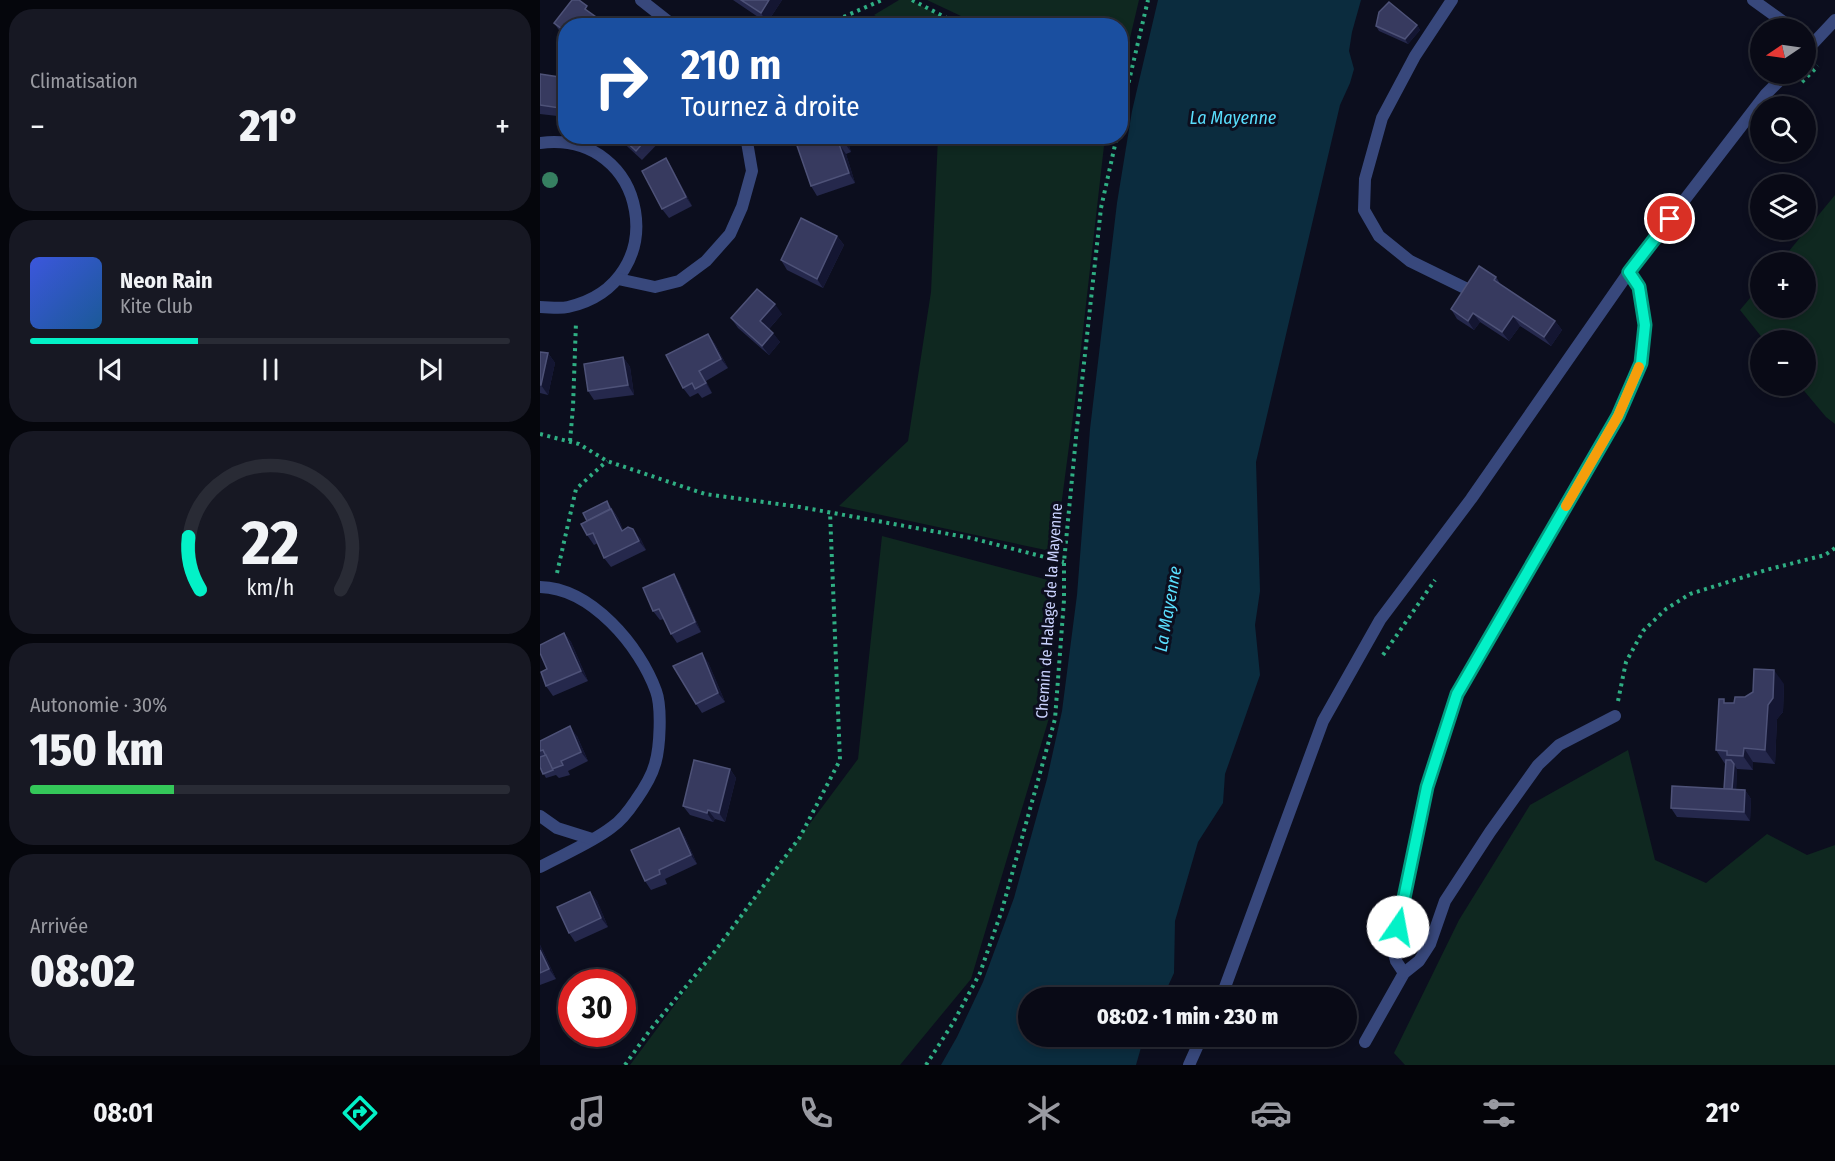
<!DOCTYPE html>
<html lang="fr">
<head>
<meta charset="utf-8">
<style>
	body { margin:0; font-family:"Fira Sans Condensed",sans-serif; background:#171823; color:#f1f3f6; height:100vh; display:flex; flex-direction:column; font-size:22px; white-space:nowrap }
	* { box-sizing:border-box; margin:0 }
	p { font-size:20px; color:#999aa1 }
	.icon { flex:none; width:33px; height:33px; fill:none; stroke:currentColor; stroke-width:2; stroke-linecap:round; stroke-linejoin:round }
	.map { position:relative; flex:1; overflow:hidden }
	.side { display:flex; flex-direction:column; gap:9px; padding:9px; background:#05060c; width:540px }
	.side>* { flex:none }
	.guide { position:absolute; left:18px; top:18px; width:570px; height:126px; border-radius:24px; box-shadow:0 3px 9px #0003,0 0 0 2px #292b35; background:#1a4fa0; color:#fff; overflow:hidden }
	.needle { width:39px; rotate:257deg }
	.fabs { position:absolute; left:1210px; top:18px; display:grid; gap:12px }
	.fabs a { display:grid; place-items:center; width:66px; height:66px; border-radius:50%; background:#090a16; box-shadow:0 3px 9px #0003,0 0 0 2px #292b35; font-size:30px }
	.speed { position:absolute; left:18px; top:969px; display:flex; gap:12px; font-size:30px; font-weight:700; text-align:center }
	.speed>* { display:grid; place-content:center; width:78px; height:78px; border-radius:50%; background:#090a16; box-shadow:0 3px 9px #0003,0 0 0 2px #292b35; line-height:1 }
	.speed .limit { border:9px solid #d22; background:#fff; color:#111 }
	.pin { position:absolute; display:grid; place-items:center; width:51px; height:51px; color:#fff; margin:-26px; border:3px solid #fff; border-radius:50%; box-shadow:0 2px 6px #0007 }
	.me { position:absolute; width:66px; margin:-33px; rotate:12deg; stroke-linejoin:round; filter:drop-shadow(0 0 4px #0008) }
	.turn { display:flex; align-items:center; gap:21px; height:126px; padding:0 24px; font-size:27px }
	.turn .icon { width:78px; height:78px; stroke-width:2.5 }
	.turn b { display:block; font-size:42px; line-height:51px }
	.big { font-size:45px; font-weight:800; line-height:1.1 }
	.side .widget { flex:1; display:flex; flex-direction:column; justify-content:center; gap:9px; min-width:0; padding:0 21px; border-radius:24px; background:#171823 }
	.side .dial { align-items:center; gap:0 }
	.dial svg { height:156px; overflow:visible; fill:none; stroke:#292b35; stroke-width:7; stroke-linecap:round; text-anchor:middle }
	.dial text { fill:#f1f3f6; stroke:none }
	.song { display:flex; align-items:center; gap:18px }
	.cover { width:72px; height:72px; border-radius:9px; background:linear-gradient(135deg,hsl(230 70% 55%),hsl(210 70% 35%)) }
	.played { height:6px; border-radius:3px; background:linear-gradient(90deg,#03f1c7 35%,#292b35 35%) }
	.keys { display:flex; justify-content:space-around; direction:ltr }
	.heat { display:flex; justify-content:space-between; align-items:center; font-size:33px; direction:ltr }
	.charge { height:9px; border-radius:4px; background:linear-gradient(90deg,#34c759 30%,#292b35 0) }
	.trip { position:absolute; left:478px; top:987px; width:339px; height:60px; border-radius:30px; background:#090a16; box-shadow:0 3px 9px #0003,0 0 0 2px #292b35; font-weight:800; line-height:60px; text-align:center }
	.menu { display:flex; height:96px; justify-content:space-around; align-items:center; background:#040409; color:#999aa1 }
	.menu .icon { width:42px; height:42px }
	.menu .current { color:#03f1c7 }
	.menu b { font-size:27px; color:#f1f3f6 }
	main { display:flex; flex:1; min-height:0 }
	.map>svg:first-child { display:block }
</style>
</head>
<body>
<main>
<section class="side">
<div class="widget"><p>Climatisation</p>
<div class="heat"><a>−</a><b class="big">21°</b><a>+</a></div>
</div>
<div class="widget">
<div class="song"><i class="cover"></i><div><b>Neon Rain</b><p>Kite Club</p></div></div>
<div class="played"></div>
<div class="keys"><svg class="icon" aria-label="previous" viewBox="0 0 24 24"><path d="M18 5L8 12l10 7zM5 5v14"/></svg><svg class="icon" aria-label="pause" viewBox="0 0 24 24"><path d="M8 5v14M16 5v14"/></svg><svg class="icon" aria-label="next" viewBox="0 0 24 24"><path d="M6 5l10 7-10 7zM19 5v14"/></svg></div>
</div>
<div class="widget dial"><svg viewBox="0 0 100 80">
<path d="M14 69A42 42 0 1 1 86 69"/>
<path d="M14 69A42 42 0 0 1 8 42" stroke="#03f1c7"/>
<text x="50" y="56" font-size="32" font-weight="700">22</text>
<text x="50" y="72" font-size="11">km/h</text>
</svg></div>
<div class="widget"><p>Autonomie · 30%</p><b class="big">150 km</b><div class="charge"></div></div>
<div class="widget"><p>Arrivée</p><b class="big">08:02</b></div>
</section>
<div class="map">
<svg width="1295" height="1065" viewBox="0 0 1295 1065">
	<rect width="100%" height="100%" fill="#0c0e1e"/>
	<g fill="#0f2820">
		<polygon points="359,0 371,0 416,25 352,25 334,15"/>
		<polygon points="387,0 599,0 581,76 580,26 440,25"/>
		<polygon points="398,137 565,137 535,401 515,552 299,506 368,441 391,292"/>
		<polygon points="1295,195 1295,424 1286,417 1260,386 1266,386 1266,340 1224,340 1200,310 1221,285 1221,308 1266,308 1266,262 1240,262"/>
		<polygon points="342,536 512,581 509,718 431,979 360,1065 90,1065 318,759"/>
		<polygon points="1088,750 1115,860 1166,883 1227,834 1267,855 1295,845 1295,1065 865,1065 854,1053 919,920 990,805"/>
	</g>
	<polygon fill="#0b2c3e" points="618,0 821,0 812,32 809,51 814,69 810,83 800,105 716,462 720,591 715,625 720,675 685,774 683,803 658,842 635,921 634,973 623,997 489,998 489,1036 604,1037 596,1065 401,1065 417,1037 443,982 474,898 507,779 522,711 537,595 550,429 577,203 592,111"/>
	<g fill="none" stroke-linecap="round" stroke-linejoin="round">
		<g stroke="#2fae83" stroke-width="4" stroke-dasharray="3 4.5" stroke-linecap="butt">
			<polyline points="372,0 422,26"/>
			<polyline points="283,26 342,0"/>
			<polyline points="1262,82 1278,66"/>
			<polyline points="580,119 608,0"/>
			<polyline points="0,434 39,444 67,461 165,494 260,507 431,538 524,562"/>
			<polyline points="30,441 33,407 36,322"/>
			<polyline points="17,573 36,489 67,461"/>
			<polyline points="843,655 895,580"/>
			<polyline points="1078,701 1086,662 1103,631 1126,609 1150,594 1226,570 1285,555 1295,548"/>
			<polyline points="85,1065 110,1030 172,955 260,837 300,760 290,512"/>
			<polyline points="386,1065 413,1023 440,973 462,910 515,719 524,600 524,562 537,427 561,208 577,136"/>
		</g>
		<g stroke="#38487c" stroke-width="12">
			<polyline points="912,0 875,56 842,118 825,179 824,210 839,236 870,261 925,288"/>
			<polyline points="1213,0 1252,28"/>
			<polyline points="825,1042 864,973 879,961 890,944 905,901 950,832 998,765 1019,745 1075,716"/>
		</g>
		<g stroke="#38487c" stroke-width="12">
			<polyline points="101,0 134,26"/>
			<path d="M0,143C109,129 135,283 28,307C19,309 9,307 0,307"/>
			<polyline points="78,279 115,287 139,281 166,261 190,234 202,207 212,171 206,136"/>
			<path d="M0,587C51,588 100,646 116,691C122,707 120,748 115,764C112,775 103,790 96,800C90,809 81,821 72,827C53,842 22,855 0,867"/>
			<polyline points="0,816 17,828 52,839"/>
			<polyline points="864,973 856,961 853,950 887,787 917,694 1078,416 1100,363 1105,325 1099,287 1089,272"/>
		</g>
		<g stroke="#38487c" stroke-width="12">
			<polyline points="1266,51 1295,20"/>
			<polyline points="681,998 783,721 840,620 931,499 1089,272 1226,94 1246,74"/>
			<polyline points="649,1065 662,1036"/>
		</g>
	</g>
	<circle fill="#367f61" cx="10" cy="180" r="8"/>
	<g fill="#25284c">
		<polygon points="193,0 242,0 227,23"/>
		<polygon points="53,15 66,26 26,26 26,36 21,33 14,23"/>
		<polygon points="877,25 880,30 868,44 839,31 836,26"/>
		<polygon points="0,74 19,77 23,81 26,82 26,117 0,114"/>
		<polygon points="76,136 125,136 102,160"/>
		<polygon points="306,136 311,152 306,154 315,183 277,196 271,186 254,137"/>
		<polygon points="126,158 132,168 152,206 129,218 122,209"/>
		<polygon points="297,236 304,245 283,288 247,270 241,260"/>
		<polygon points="956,277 961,285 1015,321 1022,330 1011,346 980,326 969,341 940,322 934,330 917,319 911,309"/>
		<polygon points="242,314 229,329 240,342 229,355 198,328 191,318"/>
		<polygon points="168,334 175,344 188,368 166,381 172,393 162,398 158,393 150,397 143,388"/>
		<polygon points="0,352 8,353 15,363 8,395 0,393"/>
		<polygon points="83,357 90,367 94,395 54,400 48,391"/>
		<polygon points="67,501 78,518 83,530 100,538 106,550 71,567 64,558 58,543 54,545 47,535 47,521"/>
		<polygon points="134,574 140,584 161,632 137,643 131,634 124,619 120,620 113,611"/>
		<polygon points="24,633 31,642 48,681 13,696 6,686 7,669"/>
		<polygon points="168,662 185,702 162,713 156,704"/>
		<polygon points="1244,684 1243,712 1237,719 1235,764 1213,762 1213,770 1197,769 1196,789 1205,790 1211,799 1210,821 1137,817 1131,808 1184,789 1185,764 1176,750 1187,703 1194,703 1205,697"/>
		<polygon points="37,736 48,761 28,771 30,775 19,778 16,775 6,778 0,767 0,741"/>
		<polygon points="190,769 196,778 185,822 175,819 173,822 150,815 143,806"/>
		<polygon points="139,828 145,837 157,864 125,879 127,884 111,890 105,881"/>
		<polygon points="50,892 57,901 68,927 35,942 29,933"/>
		<polygon points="0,945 16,979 0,985"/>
	</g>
	<g fill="#141632">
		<polygon points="229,0 242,0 227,23 221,13"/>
		<polygon points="877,25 880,30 868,44 865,39"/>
		<polygon points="302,136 306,136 311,152 304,142"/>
		<polygon points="299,144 306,154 315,183 309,173"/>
		<polygon points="126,158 132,168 152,206 146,197"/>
		<polygon points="297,236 304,245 283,288 277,279"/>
		<polygon points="235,304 242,314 227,331 220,321"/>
		<polygon points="933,313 940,322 934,330 928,321"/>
		<polygon points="973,316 980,326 969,341 962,332"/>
		<polygon points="1015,321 1022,330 1011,346 1004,337"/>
		<polygon points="233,333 240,342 229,355 222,346"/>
		<polygon points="168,334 175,344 188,368 181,359"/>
		<polygon points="8,353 15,363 8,395 1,385"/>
		<polygon points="83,357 90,367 94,395 88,385"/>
		<polygon points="159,371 166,381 172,393 166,383"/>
		<polygon points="71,509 78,518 88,540 82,531"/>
		<polygon points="93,529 100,538 106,550 99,541"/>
		<polygon points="134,574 140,584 161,632 155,622"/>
		<polygon points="24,633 31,642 48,681 41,671"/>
		<polygon points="162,653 168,662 185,702 178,693"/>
		<polygon points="1234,670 1244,684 1243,712 1237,719 1235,764 1225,750 1228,705"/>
		<polygon points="30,726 37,736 48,761 41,752"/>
		<polygon points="1204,748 1213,762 1213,770 1203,756"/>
		<polygon points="1194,764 1197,769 1196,798 1192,793"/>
		<polygon points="190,769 196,778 185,822 179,813"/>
		<polygon points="1205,790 1211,799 1210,821 1204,812"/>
		<polygon points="168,810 175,819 173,822 167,813"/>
		<polygon points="139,828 145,837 157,864 151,855"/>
		<polygon points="50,892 57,901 68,927 61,918"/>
		<polygon points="0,945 16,979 9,969 0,950"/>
	</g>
	<g fill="#373a5f" stroke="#4e5278" stroke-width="1.5">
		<polygon points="32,0 39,0 47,6 45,9 66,24 65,26 26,26 26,32 14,23"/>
		<polygon points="201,0 229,0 221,13"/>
		<polygon points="849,2 877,25 865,39 836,26 839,12"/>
		<polygon points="0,74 19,77 19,81 26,82 26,109 0,105"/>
		<polygon points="80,136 109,136 96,151"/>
		<polygon points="302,136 304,142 299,144 309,173 271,186 254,137"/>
		<polygon points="126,158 146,197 122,209 102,171"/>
		<polygon points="261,218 297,236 277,279 241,260"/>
		<polygon points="939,266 956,277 954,280 1015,321 1004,337 973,316 962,332 933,313 928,321 911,309"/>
		<polygon points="217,289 235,304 220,321 233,333 222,346 191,318"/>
		<polygon points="168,334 181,359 159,371 166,383 155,389 152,383 143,388 126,355"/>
		<polygon points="0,352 8,353 1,385 0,385"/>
		<polygon points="83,357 88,385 48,391 44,364"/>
		<polygon points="67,501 70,509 47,521 43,513"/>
		<polygon points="71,509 82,531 88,527 93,529 99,541 64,558 53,533 47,535 41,524"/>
		<polygon points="134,574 155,622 131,634 119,609 113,611 103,588"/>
		<polygon points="24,633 41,671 6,686 1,672 7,669 0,653 0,645"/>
		<polygon points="162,653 178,693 156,704 133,666"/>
		<polygon points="1214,669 1234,670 1233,698 1228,705 1225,750 1204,748 1203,756 1187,755 1187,751 1176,750 1179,699 1184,699 1184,703 1194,703 1195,697 1205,697 1213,692"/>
		<polygon points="30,726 41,752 21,761 23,765 12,769 3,750 0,751 0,741"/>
		<polygon points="6,755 13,770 3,774 0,767 0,757"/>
		<polygon points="154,760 190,769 179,813 168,810 167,813 143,806"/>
		<polygon points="1186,760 1191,760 1194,764 1192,789 1184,789"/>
		<polygon points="1132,786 1205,790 1204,812 1131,808"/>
		<polygon points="139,828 151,855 119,870 120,874 105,881 91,850"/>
		<polygon points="50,892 61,918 29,933 17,907"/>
		<polygon points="0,950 9,969 0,973"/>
	</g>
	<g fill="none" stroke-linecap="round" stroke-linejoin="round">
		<g stroke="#029d81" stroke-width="15">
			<polyline id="route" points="858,927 887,787 917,694 1078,416 1101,363 1105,325 1099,287 1089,272 1130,219"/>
		</g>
		<use href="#route" stroke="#03f1c7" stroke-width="10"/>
		<polyline stroke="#f59e0b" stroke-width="10" points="1026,506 1078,416 1099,367"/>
	</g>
	<g text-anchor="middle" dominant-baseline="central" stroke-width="6" stroke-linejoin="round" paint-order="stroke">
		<g font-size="16" fill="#cad2fe" stroke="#0c0e1e">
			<text transform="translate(509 611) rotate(-86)">Chemin de Halage de la Mayenne</text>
		</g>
		<g font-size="18" font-style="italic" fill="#59defd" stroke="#0c0e1e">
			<text x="693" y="118">La Mayenne</text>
			<text transform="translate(628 609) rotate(-80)">La Mayenne</text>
		</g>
	</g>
</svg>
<div class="fabs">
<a><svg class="needle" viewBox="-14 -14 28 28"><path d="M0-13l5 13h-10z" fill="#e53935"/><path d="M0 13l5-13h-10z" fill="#999aa1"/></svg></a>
<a><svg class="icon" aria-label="search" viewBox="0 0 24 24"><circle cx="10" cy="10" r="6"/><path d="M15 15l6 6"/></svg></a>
<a><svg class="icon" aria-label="layers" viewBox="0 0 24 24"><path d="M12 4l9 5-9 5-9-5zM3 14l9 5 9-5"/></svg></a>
<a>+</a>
<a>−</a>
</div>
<div class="speed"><div class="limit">30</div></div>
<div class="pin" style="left:1130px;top:219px;background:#d93025"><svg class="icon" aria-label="arrive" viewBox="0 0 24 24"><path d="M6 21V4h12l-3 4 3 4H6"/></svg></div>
<svg class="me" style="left:858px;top:927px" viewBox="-20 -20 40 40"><circle r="19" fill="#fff"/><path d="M0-13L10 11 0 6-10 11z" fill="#03f1c7"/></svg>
<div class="trip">08:02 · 1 min · 230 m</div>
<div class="guide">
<div class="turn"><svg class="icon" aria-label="right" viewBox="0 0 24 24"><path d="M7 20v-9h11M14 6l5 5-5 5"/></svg><div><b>210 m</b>Tournez à droite</div></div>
</div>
</div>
</main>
<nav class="menu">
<b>08:01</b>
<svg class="icon current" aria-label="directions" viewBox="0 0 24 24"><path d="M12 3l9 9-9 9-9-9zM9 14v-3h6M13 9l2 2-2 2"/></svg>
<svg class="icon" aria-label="music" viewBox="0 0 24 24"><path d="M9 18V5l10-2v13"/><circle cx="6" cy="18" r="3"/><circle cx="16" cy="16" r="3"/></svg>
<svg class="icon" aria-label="phone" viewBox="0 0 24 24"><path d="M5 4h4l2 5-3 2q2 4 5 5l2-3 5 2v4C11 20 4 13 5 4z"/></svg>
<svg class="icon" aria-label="climate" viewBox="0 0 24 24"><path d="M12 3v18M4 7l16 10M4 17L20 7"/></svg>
<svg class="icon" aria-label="car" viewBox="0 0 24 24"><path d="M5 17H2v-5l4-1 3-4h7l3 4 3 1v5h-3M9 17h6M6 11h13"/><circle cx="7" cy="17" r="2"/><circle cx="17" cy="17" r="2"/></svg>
<svg class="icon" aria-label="filters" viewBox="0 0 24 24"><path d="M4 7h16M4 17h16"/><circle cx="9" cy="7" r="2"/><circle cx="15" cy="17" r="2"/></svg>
<b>21°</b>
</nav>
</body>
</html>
